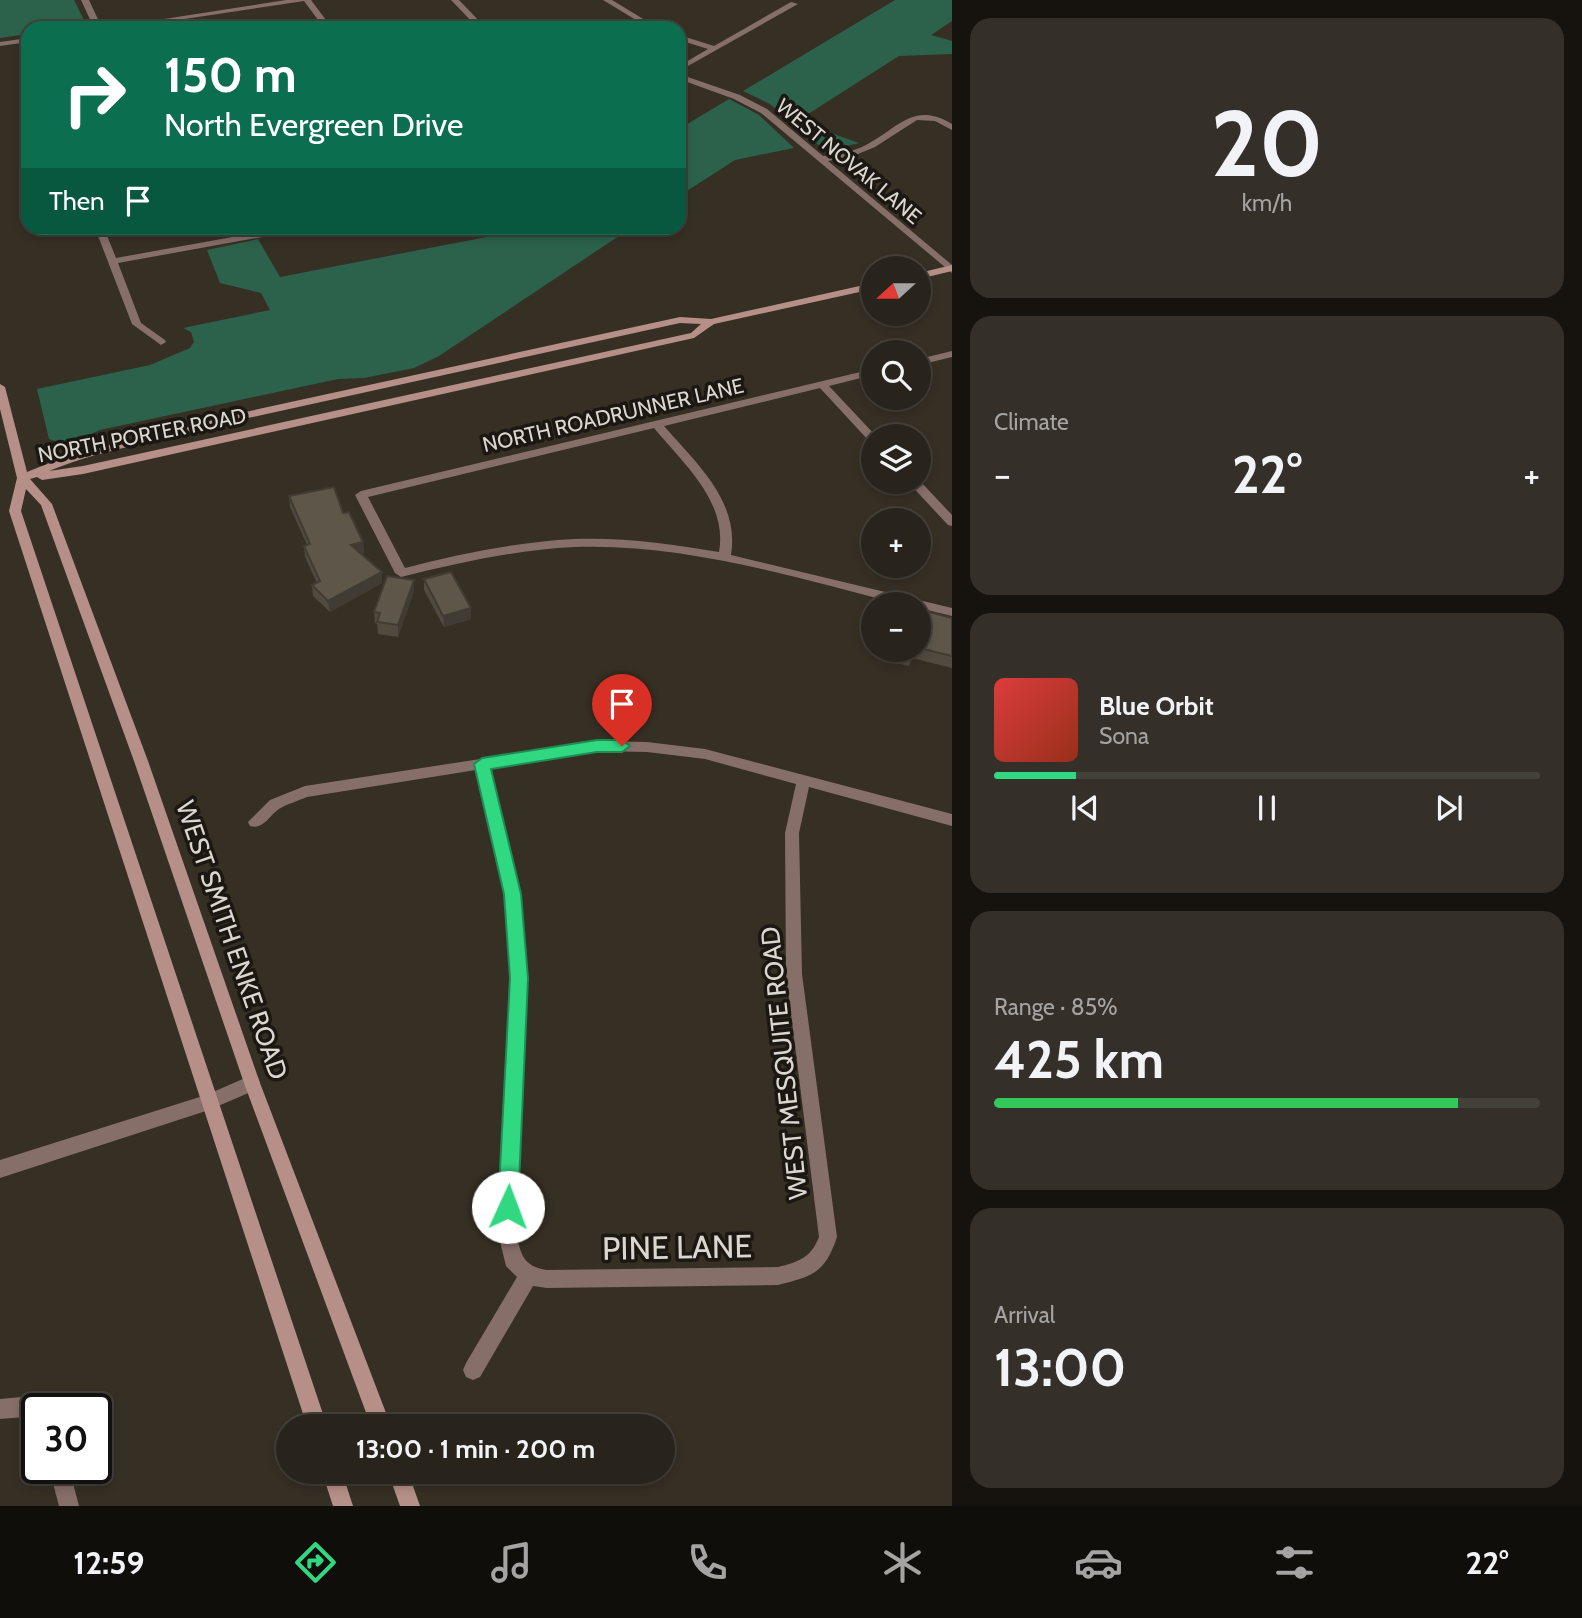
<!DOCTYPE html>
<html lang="en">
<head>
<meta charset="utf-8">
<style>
	body { margin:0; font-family:Cabin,sans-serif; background:#342f28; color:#f1f3f6; height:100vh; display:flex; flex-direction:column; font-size:26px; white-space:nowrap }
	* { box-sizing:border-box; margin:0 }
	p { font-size:23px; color:#a5a4a3 }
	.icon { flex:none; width:38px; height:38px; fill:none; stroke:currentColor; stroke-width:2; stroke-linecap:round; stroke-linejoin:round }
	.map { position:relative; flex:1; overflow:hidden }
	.side { display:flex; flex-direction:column; gap:18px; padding:18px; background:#16130f; width:630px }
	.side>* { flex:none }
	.banner { position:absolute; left:21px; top:21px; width:665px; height:214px; border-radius:21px; box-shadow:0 4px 10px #0003,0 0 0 2px #44403a; background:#0b6e4f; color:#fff; overflow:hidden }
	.needle { width:46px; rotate:249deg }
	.controls { position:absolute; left:861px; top:256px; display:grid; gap:14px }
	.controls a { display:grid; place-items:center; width:70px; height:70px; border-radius:50%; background:#28231b; box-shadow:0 4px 10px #0003,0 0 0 2px #44403a; font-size:35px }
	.speed { position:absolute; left:21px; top:1393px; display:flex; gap:14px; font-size:35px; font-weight:700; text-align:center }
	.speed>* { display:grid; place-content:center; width:91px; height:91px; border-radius:50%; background:#28231b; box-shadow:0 4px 10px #0003,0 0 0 2px #44403a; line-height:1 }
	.speed .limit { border:4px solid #111; border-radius:10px; background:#fff; color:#111 }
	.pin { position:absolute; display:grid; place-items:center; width:60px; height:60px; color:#fff; margin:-72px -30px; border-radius:50% 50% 50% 0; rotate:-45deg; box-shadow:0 0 7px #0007 }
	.pin .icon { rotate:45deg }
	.me { position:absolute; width:77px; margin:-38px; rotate:2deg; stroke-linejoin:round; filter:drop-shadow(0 0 5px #0008) }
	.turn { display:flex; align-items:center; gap:24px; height:147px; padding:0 28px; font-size:32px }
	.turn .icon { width:91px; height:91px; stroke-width:2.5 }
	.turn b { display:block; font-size:49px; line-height:60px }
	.then { display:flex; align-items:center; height:66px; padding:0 28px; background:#0003; gap:14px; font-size:26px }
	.big { font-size:52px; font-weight:800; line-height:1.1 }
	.side .tile { flex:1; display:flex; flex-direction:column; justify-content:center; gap:10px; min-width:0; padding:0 24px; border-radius:21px; background:#342f28 }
	.side .dial { align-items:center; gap:0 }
	.dial b { font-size:91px; line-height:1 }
	.song { display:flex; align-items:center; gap:21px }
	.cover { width:84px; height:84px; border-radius:10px; background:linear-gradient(135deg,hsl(0 70% 55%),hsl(10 70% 35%)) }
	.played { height:7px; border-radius:4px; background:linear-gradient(90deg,#31d882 15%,#44403a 15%) }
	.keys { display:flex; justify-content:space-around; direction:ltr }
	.heat { display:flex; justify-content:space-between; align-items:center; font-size:38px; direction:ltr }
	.charge { height:10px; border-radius:5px; background:linear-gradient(90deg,#34c759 85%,#44403a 0) }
	.trip { position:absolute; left:276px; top:1414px; width:399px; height:70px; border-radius:35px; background:#28231b; box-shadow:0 4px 10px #0003,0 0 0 2px #44403a; font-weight:800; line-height:70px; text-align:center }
	.dock { display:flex; height:112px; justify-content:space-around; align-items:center; background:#100e0b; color:#a5a4a3 }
	.dock .icon { width:49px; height:49px }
	.dock .active { color:#31d882 }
	.dock b { font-size:32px; color:#f1f3f6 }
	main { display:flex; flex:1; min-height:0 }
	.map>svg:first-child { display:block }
</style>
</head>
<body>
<main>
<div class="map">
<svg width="952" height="1506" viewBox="0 0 952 1506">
	<rect width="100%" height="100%" fill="#362f24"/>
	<g fill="#2c624b">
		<polygon points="0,0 74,0 85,22 66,28 28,28 28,34 0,38"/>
		<polygon points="895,0 952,0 952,21 931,35 952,41 952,54 899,56 797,121 859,143 834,149 822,148 770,104 743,91"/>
		<polygon points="729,99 759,115 794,148 735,160 679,196 679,129"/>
		<path d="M498,228H631L439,356L414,368L364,378L338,379L100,430C84,437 66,447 49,439L37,389L150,365L190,348L194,342L191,332L183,328L270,310L261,293L220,283L207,250L258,239L280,277L507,233Z"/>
	</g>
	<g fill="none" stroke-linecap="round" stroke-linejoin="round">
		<g fill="#866e69" fill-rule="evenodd">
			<polygon points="81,0 89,0 102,28 94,28"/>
			<polygon points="286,0 311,0 332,28 324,28 304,1 125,28 106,28"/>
			<polygon points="451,0 459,0 486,28 478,28"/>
			<polygon points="603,0 612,0 658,28 649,28"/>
			<polygon points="791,2 798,4 679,71 679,66 708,49 679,40 679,35 714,46"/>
			<polygon points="28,38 28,42 0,46 0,42"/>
			<path d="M679,74L740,95L767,109L823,156C838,154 852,152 866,145C899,128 913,101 952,124V130L935,121L917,120L875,147L853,156L828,161L952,265V273L761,113L734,99L679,79Z"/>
			<polygon points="95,228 104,228 116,258 282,228 300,228 295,231 118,263 141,323 165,340 166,342 161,345 132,324"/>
			<polygon points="952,351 952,357 919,365 919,359"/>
			<path d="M873,369V375L829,386L876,436H873V442L869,441L820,388L664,426C696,463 740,501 731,555L952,608V616L919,608V604H899C793,577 685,543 574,547C515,550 458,563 401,577L395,573L355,495L361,491ZM654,428C684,464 728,502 719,552C671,544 623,537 574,539C517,542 460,554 405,568L368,497Z"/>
			<polygon points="919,480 952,515 952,526 948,525 907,481"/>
			<path d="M597,741L647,742L705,749L952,814V826L809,787L799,833L802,974L837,1237C825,1273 813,1276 778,1285L547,1288L533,1286L480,1377L473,1380L466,1377L463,1370L466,1363L517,1277L506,1266L498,1233L511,978L504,894L476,770L307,797C298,801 287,804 279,809C269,816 263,830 250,826L248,822L270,800L305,786ZM597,751L647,752L705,759L796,784L785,833L786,974L819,1237C811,1258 798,1262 778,1267L547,1270C523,1266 521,1255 516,1233L527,978L520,894L490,768Z"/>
			<polygon points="252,1075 258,1077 260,1083 258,1089 209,1110 0,1178 0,1160 206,1095"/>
			<polygon points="43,1395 50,1398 54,1409 37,1409 37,1416 0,1419 0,1399"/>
			<polygon points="49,1468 69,1468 79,1506 59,1506"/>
		</g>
		<g fill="#b69088" fill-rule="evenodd">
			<polygon points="952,265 952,271 919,279 919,273"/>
			<path d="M873,283V289L714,324L694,338L83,474L42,480L37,477L30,479L52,504L148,761L260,1083L391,1426H371L244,1083L134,761L41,505L26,489L21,511L327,1426H307L9,511L17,478L0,409V384L5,387L27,472L74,453L189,427L227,416L680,317L711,319ZM680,323L701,324L691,333L83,466L49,471C107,447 170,440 230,422Z"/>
			<polygon points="322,1472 342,1472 353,1506 333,1506"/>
			<polygon points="388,1472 408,1472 420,1506 400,1506"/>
		</g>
	</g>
	<g fill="#504a3f">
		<polygon points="289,496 343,513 363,542 364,554 361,554 382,583 330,612 313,596 312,585 317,583 305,557 304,546 307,545 290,507"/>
		<polygon points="424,579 471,608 471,619 444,627 424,590"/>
		<polygon points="414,591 398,637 378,634 377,624 375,623 374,612"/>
		<polygon points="919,609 952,618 952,668 912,658 909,666 878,659 880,649 919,649"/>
	</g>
	<g fill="#413c33">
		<polygon points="363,542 364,554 352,557 351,545"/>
		<polygon points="382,572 382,583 330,612 328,601"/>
		<polygon points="414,580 414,591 398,637 398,625"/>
		<polygon points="471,608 471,619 444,627 443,616"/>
	</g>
	<g fill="#5d5649" stroke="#413c33" stroke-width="2">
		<polygon points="334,487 343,513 349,512 363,542 351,545 382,572 328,601 312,585 320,581 304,546 310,544 289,496"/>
		<polygon points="451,572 471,608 443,616 424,579"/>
		<polygon points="387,576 414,580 398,625 377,622 380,613 374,612"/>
		<polygon points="919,609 952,618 952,656 919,648"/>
		<polygon points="889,649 914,649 913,655"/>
	</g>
	<polygon fill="#31d882" stroke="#208c54" stroke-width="2" points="597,740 622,740 630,746 622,752 597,752 491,769 521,894 528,978 518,1207 515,1214 508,1217 501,1214 498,1207 510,978 504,894 474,764 482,758"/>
	<g text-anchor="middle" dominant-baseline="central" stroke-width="7" stroke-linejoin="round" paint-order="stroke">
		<g font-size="21" fill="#dbd7d0" stroke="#1b1813">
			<text transform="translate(849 161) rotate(40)">WEST NOVAK LANE</text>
			<text transform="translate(613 415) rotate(-13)">NORTH ROADRUNNER LANE</text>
			<text transform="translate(142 435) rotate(-11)">NORTH PORTER ROAD</text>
		</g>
		<g font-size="26" fill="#dbd7d0" stroke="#1b1813">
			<text transform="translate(232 940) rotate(71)">WEST SMITH ENKE ROAD</text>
			<text transform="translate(784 1063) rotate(-96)">WEST MESQUITE ROAD</text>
		</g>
		<g font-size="32" fill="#dbd7d0" stroke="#1b1813">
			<text transform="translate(677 1247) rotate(-1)">PINE LANE</text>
		</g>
	</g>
</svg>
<div class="controls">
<a><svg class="needle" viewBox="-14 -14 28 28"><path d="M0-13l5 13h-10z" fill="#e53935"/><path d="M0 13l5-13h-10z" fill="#a5a4a3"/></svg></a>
<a><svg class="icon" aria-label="search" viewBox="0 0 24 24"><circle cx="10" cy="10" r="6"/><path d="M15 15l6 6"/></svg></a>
<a><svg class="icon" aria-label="layers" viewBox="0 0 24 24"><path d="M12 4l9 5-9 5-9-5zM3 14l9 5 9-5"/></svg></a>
<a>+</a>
<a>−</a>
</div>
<div class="speed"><div class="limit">30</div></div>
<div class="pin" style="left:622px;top:746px;background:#d93025"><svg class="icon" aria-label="arrive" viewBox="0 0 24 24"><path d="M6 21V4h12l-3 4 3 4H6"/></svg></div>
<svg class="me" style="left:508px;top:1207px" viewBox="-20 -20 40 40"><circle r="19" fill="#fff"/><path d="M0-13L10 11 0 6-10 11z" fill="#31d882"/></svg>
<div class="trip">13:00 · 1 min · 200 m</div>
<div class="banner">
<div class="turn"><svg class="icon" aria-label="right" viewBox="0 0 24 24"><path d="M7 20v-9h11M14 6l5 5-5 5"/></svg><div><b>150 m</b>North Evergreen Drive</div></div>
<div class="then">Then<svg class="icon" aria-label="arrive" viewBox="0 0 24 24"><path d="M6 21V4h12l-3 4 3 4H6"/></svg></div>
</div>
</div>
<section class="side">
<div class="tile dial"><b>20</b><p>km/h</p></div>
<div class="tile"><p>Climate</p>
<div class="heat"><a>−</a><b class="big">22°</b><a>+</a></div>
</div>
<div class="tile">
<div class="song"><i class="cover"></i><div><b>Blue Orbit</b><p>Sona</p></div></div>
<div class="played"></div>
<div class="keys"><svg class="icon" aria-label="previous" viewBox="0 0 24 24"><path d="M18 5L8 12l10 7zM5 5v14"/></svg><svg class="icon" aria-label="pause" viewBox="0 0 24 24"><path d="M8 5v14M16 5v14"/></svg><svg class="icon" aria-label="next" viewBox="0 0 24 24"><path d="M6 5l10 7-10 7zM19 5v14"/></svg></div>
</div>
<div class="tile"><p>Range · 85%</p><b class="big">425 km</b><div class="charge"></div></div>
<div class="tile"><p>Arrival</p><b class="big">13:00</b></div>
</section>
</main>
<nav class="dock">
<b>12:59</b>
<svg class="icon active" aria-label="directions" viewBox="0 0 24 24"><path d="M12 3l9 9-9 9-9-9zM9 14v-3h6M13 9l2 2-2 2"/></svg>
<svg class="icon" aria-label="music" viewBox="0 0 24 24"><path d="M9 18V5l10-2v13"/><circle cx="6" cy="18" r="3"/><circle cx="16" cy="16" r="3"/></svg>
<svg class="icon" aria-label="phone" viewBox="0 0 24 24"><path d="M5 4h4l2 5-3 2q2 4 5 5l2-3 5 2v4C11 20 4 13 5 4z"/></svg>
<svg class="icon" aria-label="climate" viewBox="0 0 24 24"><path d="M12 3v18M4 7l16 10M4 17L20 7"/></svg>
<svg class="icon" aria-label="car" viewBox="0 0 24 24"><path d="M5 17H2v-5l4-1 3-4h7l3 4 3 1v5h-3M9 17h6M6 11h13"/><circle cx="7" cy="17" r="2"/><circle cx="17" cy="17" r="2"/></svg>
<svg class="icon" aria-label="filters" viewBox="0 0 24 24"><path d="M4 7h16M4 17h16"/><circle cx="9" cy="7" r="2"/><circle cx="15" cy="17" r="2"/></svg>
<b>22°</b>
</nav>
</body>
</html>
